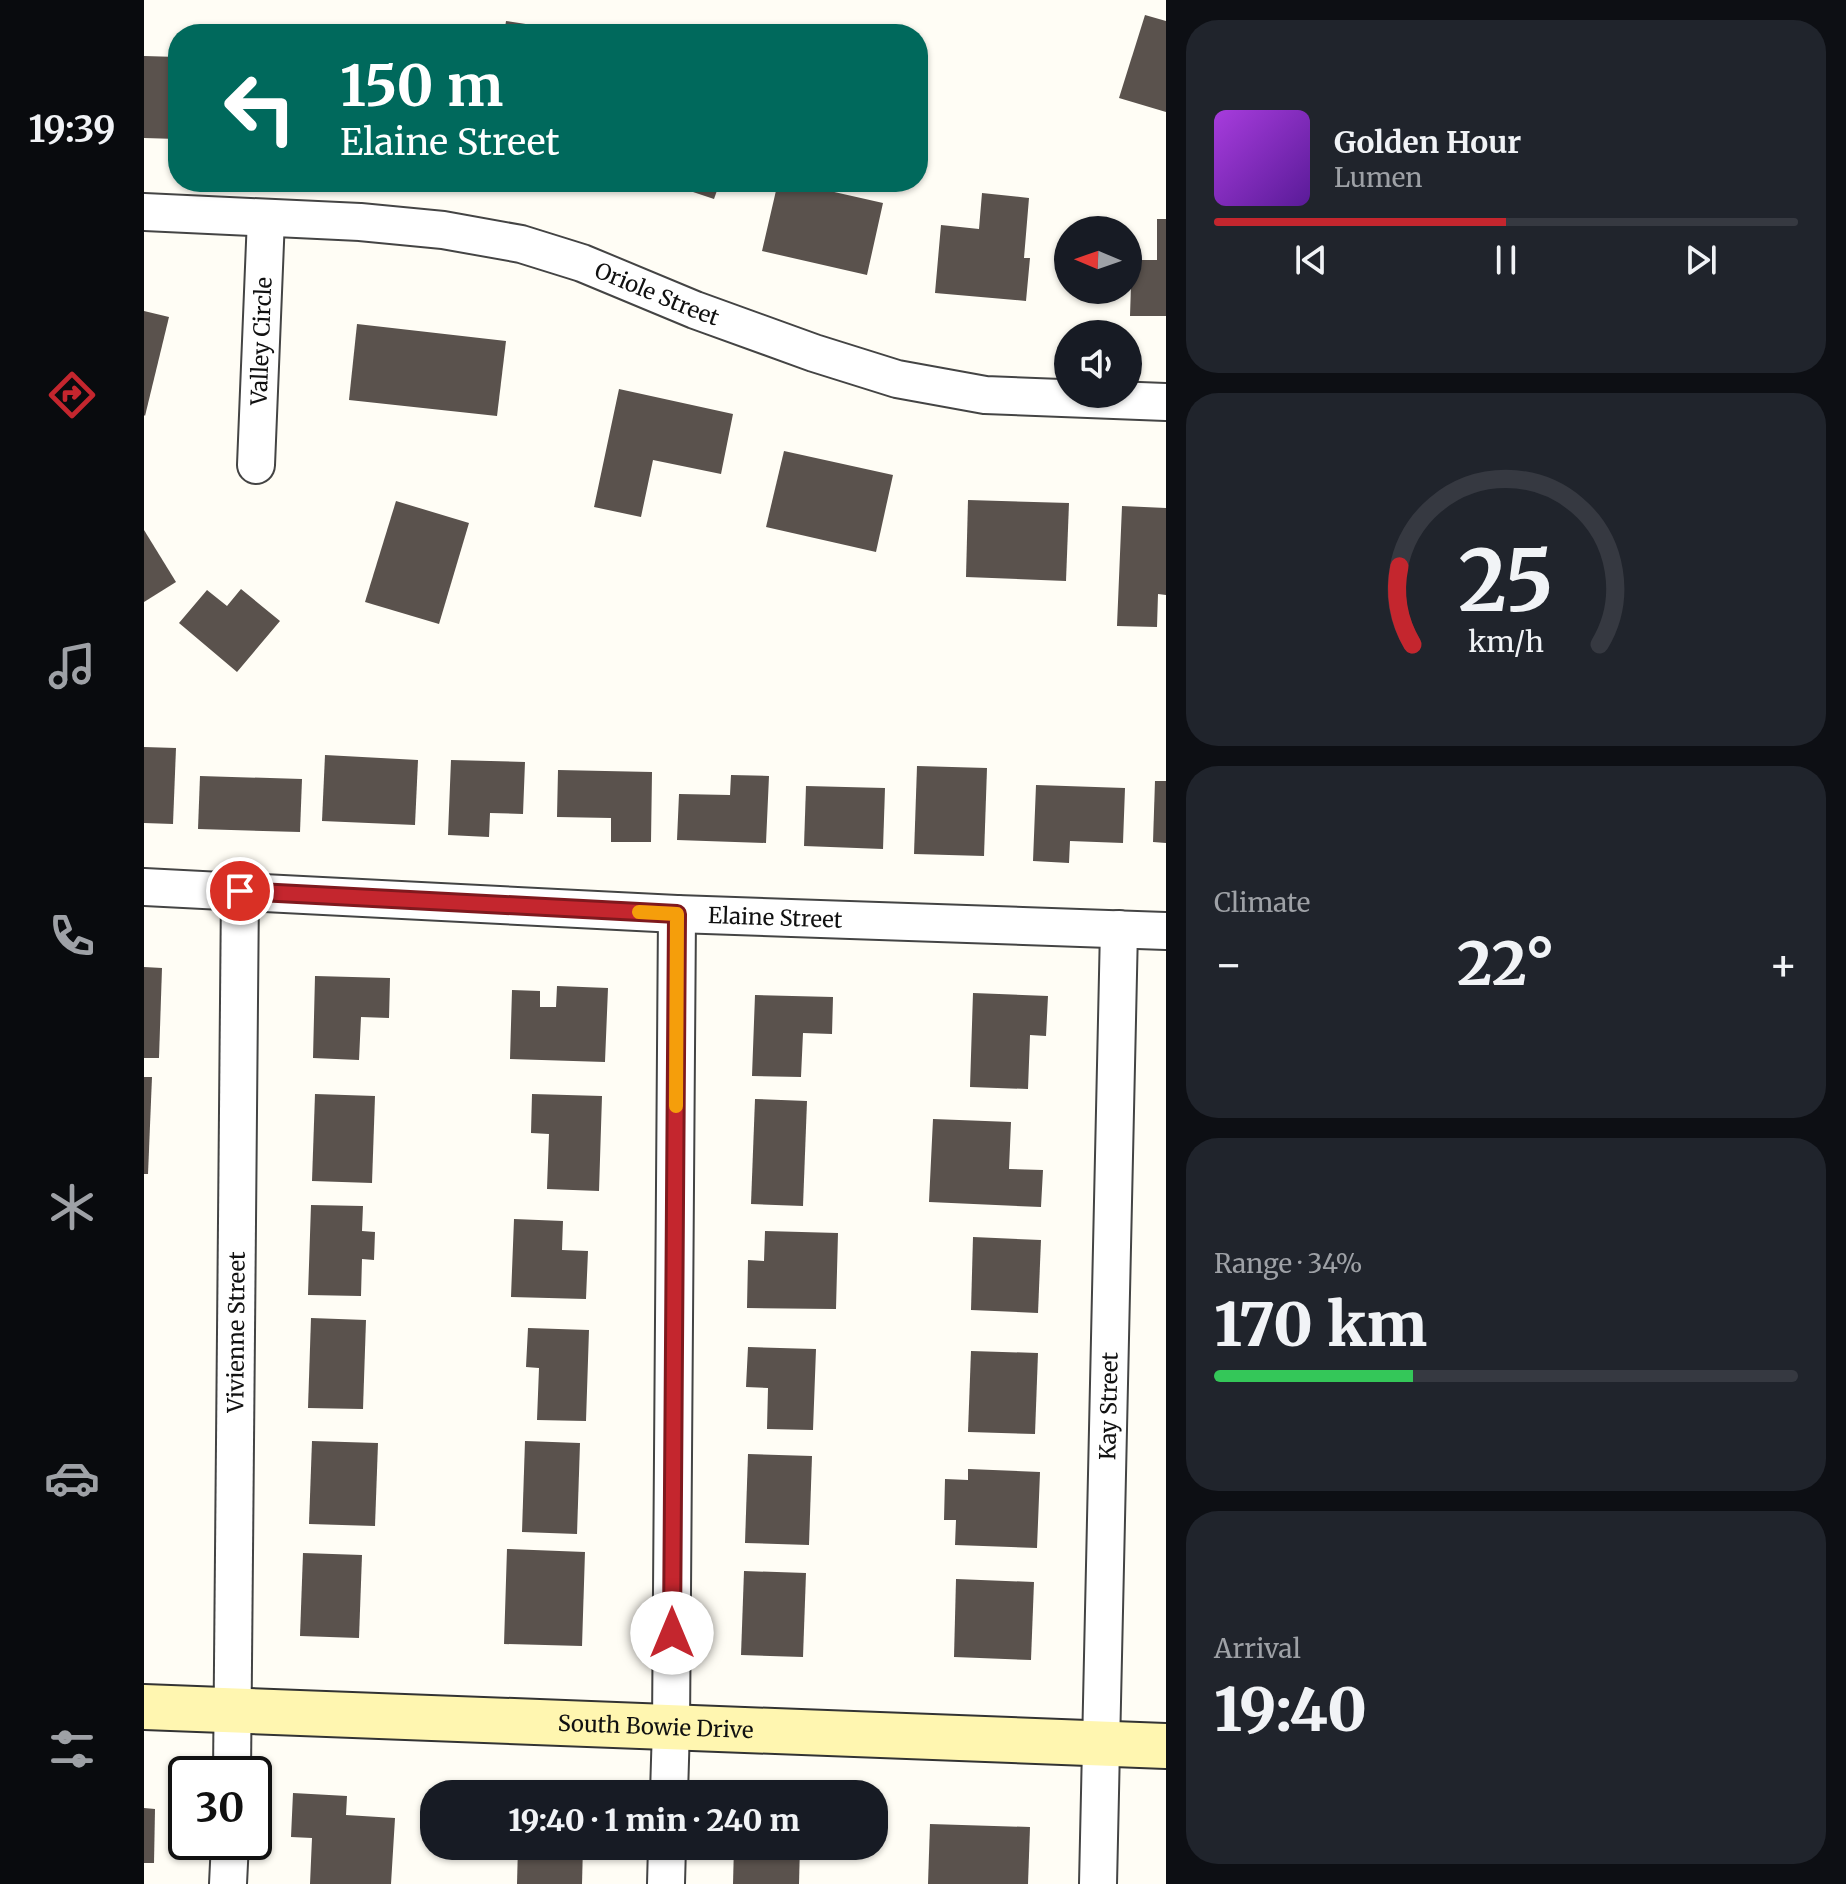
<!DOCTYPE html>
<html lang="en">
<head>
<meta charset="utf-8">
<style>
	body { margin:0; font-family:Merriweather,serif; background:#20242c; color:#f1f3f6; height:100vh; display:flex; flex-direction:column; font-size:30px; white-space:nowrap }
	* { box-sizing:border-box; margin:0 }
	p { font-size:26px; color:#9ea1a6 }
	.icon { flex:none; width:44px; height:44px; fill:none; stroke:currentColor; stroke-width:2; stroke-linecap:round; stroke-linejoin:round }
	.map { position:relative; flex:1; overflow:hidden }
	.details { display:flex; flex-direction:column; gap:20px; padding:20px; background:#0d0f14; width:680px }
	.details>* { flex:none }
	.hud { position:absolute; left:24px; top:24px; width:760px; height:168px; border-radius:32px; box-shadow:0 2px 6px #0004; background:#00695c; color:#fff; overflow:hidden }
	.needle { width:52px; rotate:272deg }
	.controls { position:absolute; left:910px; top:216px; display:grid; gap:16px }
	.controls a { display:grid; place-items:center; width:88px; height:88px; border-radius:50%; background:#171b24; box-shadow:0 2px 6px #0004; font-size:40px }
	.speed { position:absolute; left:24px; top:1756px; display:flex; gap:16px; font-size:40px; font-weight:700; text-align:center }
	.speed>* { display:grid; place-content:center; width:104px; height:104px; border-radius:50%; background:#171b24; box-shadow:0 2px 6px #0004; line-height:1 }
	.speed .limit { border:4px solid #111; border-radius:12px; background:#fff; color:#111 }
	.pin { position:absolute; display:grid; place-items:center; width:68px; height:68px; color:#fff; margin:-34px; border:4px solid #fff; border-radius:50%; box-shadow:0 2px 8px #0007 }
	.me { position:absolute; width:88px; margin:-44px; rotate:0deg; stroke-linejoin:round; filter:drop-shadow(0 0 6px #0008) }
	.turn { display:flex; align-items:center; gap:28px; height:168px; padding:0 40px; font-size:36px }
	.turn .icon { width:104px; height:104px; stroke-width:2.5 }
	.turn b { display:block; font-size:56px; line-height:68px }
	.big { font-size:60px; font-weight:800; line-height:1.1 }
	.details .card { flex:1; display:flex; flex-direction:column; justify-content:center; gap:12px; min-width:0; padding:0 28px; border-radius:32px; background:#20242c }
	.details .dial { align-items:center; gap:0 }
	.dial svg { height:208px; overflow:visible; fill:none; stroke:#363941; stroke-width:7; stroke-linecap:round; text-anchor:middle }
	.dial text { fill:#f1f3f6; stroke:none }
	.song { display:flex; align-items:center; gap:24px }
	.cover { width:96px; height:96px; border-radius:12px; background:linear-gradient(135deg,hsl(280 70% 55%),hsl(270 70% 35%)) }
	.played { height:8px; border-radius:4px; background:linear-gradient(90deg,#c4262e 50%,#363941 50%) }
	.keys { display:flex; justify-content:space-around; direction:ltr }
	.heat { display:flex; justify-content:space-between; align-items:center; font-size:44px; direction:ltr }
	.charge { height:12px; border-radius:6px; background:linear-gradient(90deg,#34c759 34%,#363941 0) }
	.trip { position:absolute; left:276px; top:1780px; width:468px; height:80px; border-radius:32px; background:#171b24; box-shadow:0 2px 6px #0004; font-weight:800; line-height:80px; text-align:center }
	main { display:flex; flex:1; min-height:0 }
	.tab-bar { display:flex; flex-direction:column; width:144px; justify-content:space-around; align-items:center; background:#090b0e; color:#9ea1a6 }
	.tab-bar .icon { width:56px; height:56px }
	.tab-bar .on { color:#c4262e }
	.tab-bar b { font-size:36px; color:#f1f3f6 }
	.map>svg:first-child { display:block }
</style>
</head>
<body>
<main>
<nav class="tab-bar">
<b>19:39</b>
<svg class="icon on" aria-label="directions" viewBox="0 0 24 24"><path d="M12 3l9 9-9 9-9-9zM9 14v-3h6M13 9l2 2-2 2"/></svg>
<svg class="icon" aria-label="music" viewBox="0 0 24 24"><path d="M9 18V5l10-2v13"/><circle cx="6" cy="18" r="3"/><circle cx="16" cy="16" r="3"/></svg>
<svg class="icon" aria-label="phone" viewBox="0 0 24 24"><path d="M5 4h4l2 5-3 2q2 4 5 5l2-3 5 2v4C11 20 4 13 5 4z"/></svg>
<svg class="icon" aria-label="climate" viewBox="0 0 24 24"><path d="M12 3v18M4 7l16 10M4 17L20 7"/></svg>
<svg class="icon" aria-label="car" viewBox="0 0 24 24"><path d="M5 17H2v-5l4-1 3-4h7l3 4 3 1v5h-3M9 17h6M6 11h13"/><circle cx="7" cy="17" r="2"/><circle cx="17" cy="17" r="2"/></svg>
<svg class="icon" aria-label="filters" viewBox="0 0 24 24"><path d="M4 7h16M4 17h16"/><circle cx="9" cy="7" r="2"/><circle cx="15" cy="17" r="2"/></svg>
</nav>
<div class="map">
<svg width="1022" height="1884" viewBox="0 0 1022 1884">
	<rect width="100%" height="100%" fill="#fffdf5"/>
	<g fill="#5a524d">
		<polygon points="1001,15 1022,21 1022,112 975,98"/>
		<polygon points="362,21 433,32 433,34 360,34"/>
		<polygon points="0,56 34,57 33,139 0,138"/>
		<polygon points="519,182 576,182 570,199"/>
		<polygon points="634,182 679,182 677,189 739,203 723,275 618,251"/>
		<polygon points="838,193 885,198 880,258 886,258 882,301 791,293 797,225 835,229"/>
		<polygon points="1013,219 1022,219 1022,316 986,316 987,285 984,285 984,260 1013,260"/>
		<polygon points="0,311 25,317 1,416 0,415"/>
		<polygon points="213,324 362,341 353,416 205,400"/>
		<polygon points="475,389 589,414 577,474 509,460 497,517 450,507"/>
		<polygon points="640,451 749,475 732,552 622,527"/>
		<polygon points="824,500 925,503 922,581 822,577"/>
		<polygon points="252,501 325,523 295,624 221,602"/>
		<polygon points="978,506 1022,508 1022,595 1014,594 1013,627 973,626"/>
		<polygon points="0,530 32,582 0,602"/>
		<polygon points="97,589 136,621 93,672 35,623 63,590 83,606"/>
		<polygon points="0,747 32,748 29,824 0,823"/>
		<polygon points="181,755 274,760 271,825 178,821"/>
		<polygon points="307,760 381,762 379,814 346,813 345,837 304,835"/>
		<polygon points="773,766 843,768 840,856 770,854"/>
		<polygon points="414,770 508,772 507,842 467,842 467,818 413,817"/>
		<polygon points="587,775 625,776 622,843 533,840 535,794 586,795"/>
		<polygon points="56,776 158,779 156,832 54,829"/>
		<polygon points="1011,781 1022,781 1022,843 1009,842"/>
		<polygon points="892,785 981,788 979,843 926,841 925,863 889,861"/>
		<polygon points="662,786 741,788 739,849 660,846"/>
		<polygon points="0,967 18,968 15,1058 0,1058"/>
		<polygon points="171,976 246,978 245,1018 217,1017 215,1060 169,1058"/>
		<polygon points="413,986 464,988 461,1062 366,1059 368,990 396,991 396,1007 412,1007"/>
		<polygon points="829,993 904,996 902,1036 886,1035 884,1089 826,1087"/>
		<polygon points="611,995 689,997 688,1034 659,1033 657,1077 608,1076"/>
		<polygon points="0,1077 8,1077 4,1174 0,1174"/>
		<polygon points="171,1094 231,1096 228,1183 168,1181"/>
		<polygon points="388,1094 458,1096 455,1191 403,1189 405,1134 387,1133"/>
		<polygon points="611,1099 663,1101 659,1206 607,1204"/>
		<polygon points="789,1119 867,1122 865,1169 899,1170 897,1207 785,1202"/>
		<polygon points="167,1205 219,1206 218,1231 231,1232 230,1260 218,1259 217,1296 164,1295"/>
		<polygon points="370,1219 419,1221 418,1250 444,1251 442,1299 367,1297"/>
		<polygon points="621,1231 694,1233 692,1309 603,1308 604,1260 620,1261"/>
		<polygon points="829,1237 897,1240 894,1313 827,1310"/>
		<polygon points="167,1318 222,1320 219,1409 164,1408"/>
		<polygon points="384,1328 445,1330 442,1421 393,1420 395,1368 382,1367"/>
		<polygon points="604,1347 672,1349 669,1430 623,1429 624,1388 602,1387"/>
		<polygon points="827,1351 894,1353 891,1434 824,1432"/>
		<polygon points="168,1441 234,1443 231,1526 165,1524"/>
		<polygon points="381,1441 436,1443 433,1534 378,1532"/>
		<polygon points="604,1454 668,1456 665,1545 601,1543"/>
		<polygon points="824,1469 896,1472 893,1548 811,1545 812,1520 800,1520 801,1479 824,1480"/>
		<polygon points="363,1549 441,1552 438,1646 360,1644"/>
		<polygon points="159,1553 218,1555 215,1638 156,1636"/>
		<polygon points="600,1571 662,1573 659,1657 597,1655"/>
		<polygon points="812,1579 890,1582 887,1660 810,1657"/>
		<polygon points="149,1793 203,1796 202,1815 251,1818 247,1884 166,1884 168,1838 147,1837"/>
		<polygon points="0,1808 11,1809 10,1863 0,1863"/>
		<polygon points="786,1824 886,1827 884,1884 784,1884"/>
		<polygon points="374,1846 439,1846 438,1884 373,1884"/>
		<polygon points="590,1846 656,1846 655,1884 589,1884"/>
	</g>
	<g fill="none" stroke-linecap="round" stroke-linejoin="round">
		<g stroke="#444" stroke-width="40">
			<g id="street">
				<path id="s1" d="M0,212L216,222L299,230L377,244L438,263L551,310L670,353L753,379L841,395L1022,402"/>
				<path id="s2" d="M112,465L122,218"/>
				<path id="s3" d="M0,887L533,914L1022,931"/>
				<path id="s4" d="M88,1774L96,891"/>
				<polyline points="525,1794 527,1727 533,914"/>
				<polyline points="84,1884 86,1842"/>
				<polyline points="522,1884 523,1846"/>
				<path id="s5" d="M954,1884L975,929"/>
			</g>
		</g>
		<g stroke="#333" stroke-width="48">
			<g id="secondary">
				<path id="s6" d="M0,1707L1022,1746"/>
			</g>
		</g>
		<use href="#street" stroke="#fff" stroke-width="36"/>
		<use href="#secondary" stroke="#fff6b0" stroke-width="44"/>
	</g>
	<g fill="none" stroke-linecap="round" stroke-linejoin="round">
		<g stroke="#7f191e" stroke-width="20">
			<polyline id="route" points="96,891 533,914 528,1633"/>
		</g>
		<use href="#route" stroke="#c4262e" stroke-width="14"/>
		<polyline stroke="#f59e0b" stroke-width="14" points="495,912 533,914 532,1106"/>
	</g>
	<g text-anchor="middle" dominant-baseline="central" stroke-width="8" stroke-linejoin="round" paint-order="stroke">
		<g font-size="22" fill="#111" stroke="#fff">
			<text stroke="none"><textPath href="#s1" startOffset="524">Oriole Street</textPath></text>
			<text stroke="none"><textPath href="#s2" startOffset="124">Valley Circle</textPath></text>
			<text stroke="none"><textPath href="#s3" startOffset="632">Elaine Street</textPath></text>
			<text stroke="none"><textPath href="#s4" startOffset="442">Vivienne Street</textPath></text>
			<text stroke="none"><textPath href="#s5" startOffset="478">Kay Street</textPath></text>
			<text stroke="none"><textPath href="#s6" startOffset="512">South Bowie Drive</textPath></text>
		</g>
	</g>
</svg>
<div class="controls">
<a><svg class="needle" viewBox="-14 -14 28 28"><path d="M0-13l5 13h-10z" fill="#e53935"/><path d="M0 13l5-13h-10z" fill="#9ea1a6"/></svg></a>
<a><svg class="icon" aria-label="sound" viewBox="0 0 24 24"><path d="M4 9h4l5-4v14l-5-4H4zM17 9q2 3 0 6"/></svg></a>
</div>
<div class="speed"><div class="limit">30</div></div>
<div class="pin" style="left:96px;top:891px;background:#d93025"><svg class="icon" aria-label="arrive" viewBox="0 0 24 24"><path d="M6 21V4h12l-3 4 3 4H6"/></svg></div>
<svg class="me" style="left:528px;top:1633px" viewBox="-20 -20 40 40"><circle r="19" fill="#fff"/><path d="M0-13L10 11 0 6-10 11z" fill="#c4262e"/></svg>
<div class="trip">19:40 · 1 min · 240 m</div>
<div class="hud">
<div class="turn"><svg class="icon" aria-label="left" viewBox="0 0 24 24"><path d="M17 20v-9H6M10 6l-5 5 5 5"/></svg><div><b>150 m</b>Elaine Street</div></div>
</div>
</div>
<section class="details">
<div class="card">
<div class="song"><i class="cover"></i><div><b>Golden Hour</b><p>Lumen</p></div></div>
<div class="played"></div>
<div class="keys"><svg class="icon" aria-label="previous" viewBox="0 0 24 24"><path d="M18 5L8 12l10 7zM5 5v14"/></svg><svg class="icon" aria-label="pause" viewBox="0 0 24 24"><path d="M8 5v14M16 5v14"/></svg><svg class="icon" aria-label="next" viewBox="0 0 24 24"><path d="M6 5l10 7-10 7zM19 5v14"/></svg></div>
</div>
<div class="card dial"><svg viewBox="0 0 100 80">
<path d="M14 69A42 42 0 1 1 86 69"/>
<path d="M14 69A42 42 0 0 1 9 39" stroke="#c4262e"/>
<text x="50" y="56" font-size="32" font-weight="700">25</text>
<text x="50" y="72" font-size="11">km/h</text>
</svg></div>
<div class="card"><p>Climate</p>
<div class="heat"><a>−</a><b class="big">22°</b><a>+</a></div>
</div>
<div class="card"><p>Range · 34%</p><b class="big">170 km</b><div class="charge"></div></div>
<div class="card"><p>Arrival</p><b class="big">19:40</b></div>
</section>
</main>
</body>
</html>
